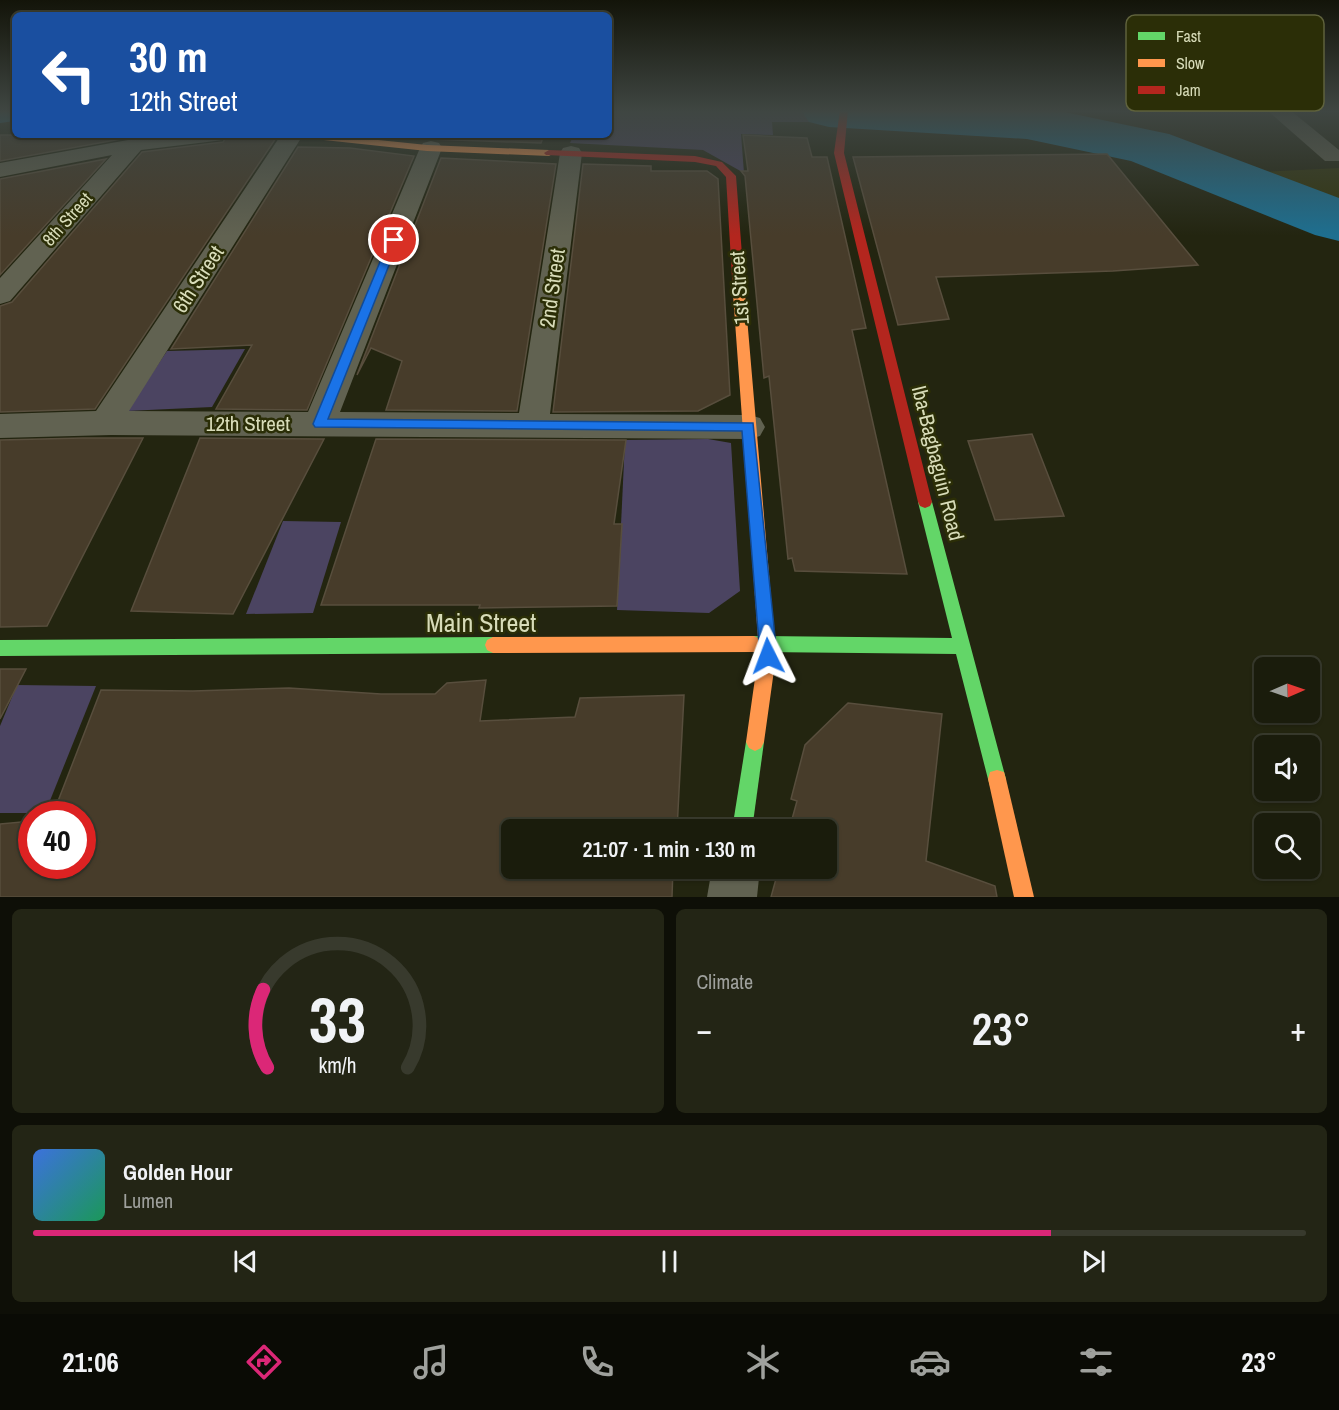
<!DOCTYPE html>
<html lang="en">
<head>
<meta charset="utf-8">
<style>
	body { margin:0; font-family:"Archivo Narrow",sans-serif; background:#232515; color:#f1f3f6; height:100vh; display:flex; flex-direction:column; font-size:22px; white-space:nowrap }
	* { box-sizing:border-box; margin:0 }
	p { font-size:20px; color:#9fa19d }
	.icon { flex:none; width:33px; height:33px; fill:none; stroke:currentColor; stroke-width:2; stroke-linecap:round; stroke-linejoin:round }
	.map { position:relative; height:897px; overflow:hidden }
	.side { display:flex; flex-direction:column; gap:12px; padding:12px; background:#0e0f07; flex:1 }
	.side>* { flex:none }
	.hud { position:absolute; left:12px; top:12px; width:600px; height:126px; border-radius:9px; box-shadow:0 2px 4px #0004,0 0 0 2px #383a2d; background:#1a4fa0; color:#fff; overflow:hidden }
	.needle { width:39px; rotate:88deg }
	.buttons { position:absolute; left:1254px; top:657px; display:grid; gap:12px }
	.buttons a { display:grid; place-items:center; width:66px; height:66px; border-radius:9px; background:#1a1c0c; box-shadow:0 2px 4px #0004,0 0 0 2px #383a2d; font-size:30px }
	.speed { position:absolute; left:18px; top:801px; display:flex; gap:12px; font-size:30px; font-weight:700; text-align:center }
	.speed>* { display:grid; place-content:center; width:78px; height:78px; border-radius:50%; background:#1a1c0c; box-shadow:0 2px 4px #0004,0 0 0 2px #383a2d; line-height:1 }
	.speed .limit { border:9px solid #d22; background:#fff; color:#111 }
	.pin { position:absolute; display:grid; place-items:center; width:51px; height:51px; color:#fff; margin:-26px; border:3px solid #fff; border-radius:50%; box-shadow:0 2px 6px #0007 }
	.me { position:absolute; width:66px; margin:-33px; rotate:357deg; stroke-linejoin:round; filter:drop-shadow(0 0 4px #0008) }
	.turn { display:flex; align-items:center; gap:21px; height:126px; padding:0 18px; font-size:27px }
	.turn .icon { width:78px; height:78px; stroke-width:2.5 }
	.turn b { display:block; font-size:42px; line-height:51px }
	.big { font-size:45px; font-weight:600; line-height:1.1 }
	.side .card { flex:1; display:flex; flex-direction:column; justify-content:center; gap:9px; min-width:0; padding:0 21px; border-radius:9px; background:#232515 }
	.side .dial { align-items:center; gap:0 }
	.dial svg { height:156px; overflow:visible; fill:none; stroke:#383a2d; stroke-width:7; stroke-linecap:round; text-anchor:middle }
	.dial text { fill:#f1f3f6; stroke:none }
	.song { display:flex; align-items:center; gap:18px }
	.cover { width:72px; height:72px; border-radius:9px; background:linear-gradient(135deg,hsl(220 70% 55%),hsl(150 70% 35%)) }
	.played { height:6px; border-radius:3px; background:linear-gradient(90deg,#db2777 80%,#383a2d 80%) }
	.keys { display:flex; justify-content:space-around; direction:ltr }
	.heat { display:flex; justify-content:space-between; align-items:center; font-size:33px; direction:ltr }
	.side .tiles { flex:1; display:grid; gap:12px; grid-template-columns:1fr 1fr }
	.card:last-child { grid-column:span 2 }
	.trip { position:absolute; left:501px; top:819px; width:336px; height:60px; border-radius:9px; background:#1a1c0c; box-shadow:0 2px 4px #0004,0 0 0 2px #383a2d; font-weight:600; line-height:60px; text-align:center }
	.dock { display:flex; height:96px; justify-content:space-around; align-items:center; background:#0a0b05; color:#9fa19d }
	.dock .icon { width:42px; height:42px }
	.dock .selected { color:#db2777 }
	.dock b { font-size:27px; color:#f1f3f6 }
	.map>svg:first-child { display:block }
</style>
</head>
<body>
<div class="map">
<svg width="1339" height="897" viewBox="0 0 1339 897">
	<rect width="100%" height="100%" fill="#232510"/>
	<polygon fill="#32350d" points="1339,168 1339,203 1241,173"/>
	<g fill="#4b4461">
		<polygon points="609,110 792,110 814,112 809,122 772,122 773,135 741,134 744,173 703,150 570,143 574,135 609,135"/>
		<polygon points="245,349 212,407 127,411 167,351"/>
		<polygon points="708,439 731,443 740,591 709,613 617,610 625,440"/>
		<polygon points="283,521 341,522 313,613 246,614"/>
		<polygon points="17,685 96,686 45,813 0,813 0,726"/>
	</g>
	<g fill="none" stroke-linecap="round" stroke-linejoin="round">
		<polygon fill="#1e6f90" fill-rule="evenodd" points="0,110 15,110 15,121 0,123"/>
		<polygon fill="#1e6f90" fill-rule="evenodd" points="801,110 1055,110 1169,134 1339,198 1339,241 1315,235 1131,161 1027,139 829,127 809,122"/>
	</g>
	<g fill="#473c2a" stroke="#584e3d" stroke-width="1.5">
		<polygon points="0,135 143,135 0,161"/>
		<polygon points="228,135 278,135 95,409 0,412 0,306 12,302 142,152 223,142"/>
		<polygon points="419,135 544,135 541,143 427,139"/>
		<polygon points="743,135 807,138 812,157 827,157 866,328 852,330 907,574 795,571 792,558 788,559 769,376 764,378 745,176 741,171 748,171"/>
		<polygon points="298,147 350,148 414,156 307,410 216,409 252,345 171,349"/>
		<polygon points="1107,154 1198,265 1113,271 936,277 949,319 898,325 853,157"/>
		<polygon points="441,158 556,164 517,411 386,410 402,361 371,348 357,375"/>
		<polygon points="106,159 0,275 0,179"/>
		<polygon points="583,164 651,166 651,171 707,171 718,179 730,395 698,411 553,412"/>
		<polygon points="1032,434 1064,516 995,520 968,441"/>
		<polygon points="83,438 143,438 47,626 0,627 0,440"/>
		<polygon points="200,438 324,439 233,614 131,611"/>
		<polygon points="376,439 626,440 614,524 622,524 617,606 479,608 480,605 321,605"/>
		<polygon points="0,669 26,669 0,719"/>
		<polygon points="486,680 480,721 575,717 580,698 684,695 677,830 512,830 512,868 673,868 672,897 0,897 0,824 32,821 32,866 82,866 82,814 53,814 101,690 193,691 289,688 381,694 435,694 447,683"/>
		<polygon points="848,703 942,714 926,861 995,886 997,897 771,897 779,868 826,868 826,830 789,830 797,801 791,799 805,745"/>
	</g>
	<g fill="none" stroke-linecap="round" stroke-linejoin="round">
		<g fill="#616251" fill-rule="evenodd">
			<polygon points="1267,110 1290,110 1339,150 1339,161 1325,161"/>
			<polygon points="156,135 226,135 223,140 215,141 141,150 10,301 0,304 0,278 112,155 0,177 0,163"/>
			<polygon points="281,135 303,135 129,411 308,412 420,148 423,143 431,141 439,143 442,148 340,412 519,413 560,153 563,148 571,146 579,148 582,153 550,414 749,415 760,418 765,427 760,436 749,439 111,435 0,438 0,414 96,411"/>
			<polygon points="712,868 760,868 757,897 707,897"/>
		</g>
		<g fill="#63d668" fill-rule="evenodd">
			<polygon points="925,496 930,498 932,502 1006,779 1004,786 997,788 990,786 988,779 956,654 754,652 748,649 746,644 748,639 754,636 952,638 918,502 920,498"/>
			<polygon points="493,637 499,640 501,645 499,650 493,653 0,656 0,640"/>
			<polygon points="755,733 761,736 764,742 752,830 732,830 746,742 749,736"/>
		</g>
		<g fill="#ff974d" fill-rule="evenodd">
			<polygon points="301,135 330,135 427,145 549,150 554,153 549,156 427,151 305,138"/>
			<polygon points="739,290 745,294 776,656 764,742 761,748 755,751 749,748 746,742 759,650 754,652 493,653 487,650 485,645 487,640 493,637 754,636 758,638 733,294"/>
			<polygon points="997,770 1004,772 1006,779 1034,897 1014,897 988,779 990,772"/>
		</g>
		<g fill="#b3261e" fill-rule="evenodd">
			<polygon points="840,110 848,110 844,153 932,502 930,506 925,508 920,506 918,502 834,153"/>
			<polygon points="549,150 695,156 722,162 736,176 745,294 743,297 735,297 733,294 726,177 716,166 695,162 546,155 544,153"/>
		</g>
	</g>
	<linearGradient id="sky" x2="0" y2="1"><stop stop-color="#131409"/><stop offset="0.47" stop-color="#3f4642"/><stop offset="1" stop-color="#3f4642" stop-opacity="0"/></linearGradient>
	<rect width="1339" height="236" fill="url(#sky)"/>
	<polygon fill="#1a73e8" stroke="#114b97" stroke-width="1.5" points="394,237 399,240 328,419 753,423 777,656 774,662 768,664 763,662 760,656 742,431 315,427 313,424 389,240"/>
	<g text-anchor="middle" dominant-baseline="central" stroke-width="5" stroke-linejoin="round" paint-order="stroke">
		<g font-size="18" fill="#d8dcb9" stroke="#2b2e07">
			<text transform="translate(67 219) rotate(-48)">8th Street</text>
		</g>
		<g font-size="21" fill="#d8dcb9" stroke="#2b2e07">
			<text transform="translate(198 279) rotate(-57)">6th Street</text>
			<text transform="translate(552 288) rotate(-82)">2nd Street</text>
			<text transform="translate(739 288) rotate(-94)">1st Street</text>
			<text x="248" y="423">12th Street</text>
			<text transform="translate(938 463) rotate(76)">Iba-Bagbaguin Road</text>
		</g>
		<g font-size="26" fill="#d8dcb9" stroke="#2b2e07">
			<text x="481" y="622">Main Street</text>
		</g>
	</g>
	<rect x="1126" y="15" width="198" height="96" rx="9" fill="#2b2e07" stroke="#5f623c" stroke-width="1.5"/>
	<rect x="1138" y="32" width="27" height="8" fill="#63d668"/>
	<rect x="1138" y="59" width="27" height="8" fill="#ff974d"/>
	<rect x="1138" y="86" width="27" height="8" fill="#b3261e"/>
	<g font-size="16" fill="#d8dcb9">
		<text x="1176" y="42">Fast</text>
		<text x="1176" y="69">Slow</text>
		<text x="1176" y="96">Jam</text>
	</g>
</svg>
<div class="buttons">
<a><svg class="needle" viewBox="-14 -14 28 28"><path d="M0-13l5 13h-10z" fill="#e53935"/><path d="M0 13l5-13h-10z" fill="#9fa19d"/></svg></a>
<a><svg class="icon" aria-label="sound" viewBox="0 0 24 24"><path d="M4 9h4l5-4v14l-5-4H4zM17 9q2 3 0 6"/></svg></a>
<a><svg class="icon" aria-label="search" viewBox="0 0 24 24"><circle cx="10" cy="10" r="6"/><path d="M15 15l6 6"/></svg></a>
</div>
<div class="speed"><div class="limit">40</div></div>
<div class="pin" style="left:394px;top:240px;background:#d93025"><svg class="icon" aria-label="arrive" viewBox="0 0 24 24"><path d="M6 21V4h12l-3 4 3 4H6"/></svg></div>
<svg class="me" style="left:768px;top:656px" viewBox="-20 -20 40 40"><path d="M0-17L14 15 0 8-14 15z" fill="#1a73e8" stroke="#fff" stroke-width="4"/></svg>
<div class="trip">21:07 · 1 min · 130 m</div>
<div class="hud">
<div class="turn"><svg class="icon" aria-label="left" viewBox="0 0 24 24"><path d="M17 20v-9H6M10 6l-5 5 5 5"/></svg><div><b>30 m</b>12th Street</div></div>
</div>
</div>
<section class="side">
<div class="tiles">
<div class="card dial"><svg viewBox="0 0 100 80">
<path d="M14 69A42 42 0 1 1 86 69"/>
<path d="M14 69A42 42 0 0 1 12 29" stroke="#db2777"/>
<text x="50" y="56" font-size="32" font-weight="700">33</text>
<text x="50" y="72" font-size="11">km/h</text>
</svg></div>
<div class="card"><p>Climate</p>
<div class="heat"><a>−</a><b class="big">23°</b><a>+</a></div>
</div>
<div class="card">
<div class="song"><i class="cover"></i><div><b>Golden Hour</b><p>Lumen</p></div></div>
<div class="played"></div>
<div class="keys"><svg class="icon" aria-label="previous" viewBox="0 0 24 24"><path d="M18 5L8 12l10 7zM5 5v14"/></svg><svg class="icon" aria-label="pause" viewBox="0 0 24 24"><path d="M8 5v14M16 5v14"/></svg><svg class="icon" aria-label="next" viewBox="0 0 24 24"><path d="M6 5l10 7-10 7zM19 5v14"/></svg></div>
</div>
</div>
</section>
<nav class="dock">
<b>21:06</b>
<svg class="icon selected" aria-label="directions" viewBox="0 0 24 24"><path d="M12 3l9 9-9 9-9-9zM9 14v-3h6M13 9l2 2-2 2"/></svg>
<svg class="icon" aria-label="music" viewBox="0 0 24 24"><path d="M9 18V5l10-2v13"/><circle cx="6" cy="18" r="3"/><circle cx="16" cy="16" r="3"/></svg>
<svg class="icon" aria-label="phone" viewBox="0 0 24 24"><path d="M5 4h4l2 5-3 2q2 4 5 5l2-3 5 2v4C11 20 4 13 5 4z"/></svg>
<svg class="icon" aria-label="climate" viewBox="0 0 24 24"><path d="M12 3v18M4 7l16 10M4 17L20 7"/></svg>
<svg class="icon" aria-label="car" viewBox="0 0 24 24"><path d="M5 17H2v-5l4-1 3-4h7l3 4 3 1v5h-3M9 17h6M6 11h13"/><circle cx="7" cy="17" r="2"/><circle cx="17" cy="17" r="2"/></svg>
<svg class="icon" aria-label="filters" viewBox="0 0 24 24"><path d="M4 7h16M4 17h16"/><circle cx="9" cy="7" r="2"/><circle cx="15" cy="17" r="2"/></svg>
<b>23°</b>
</nav>
</body>
</html>
